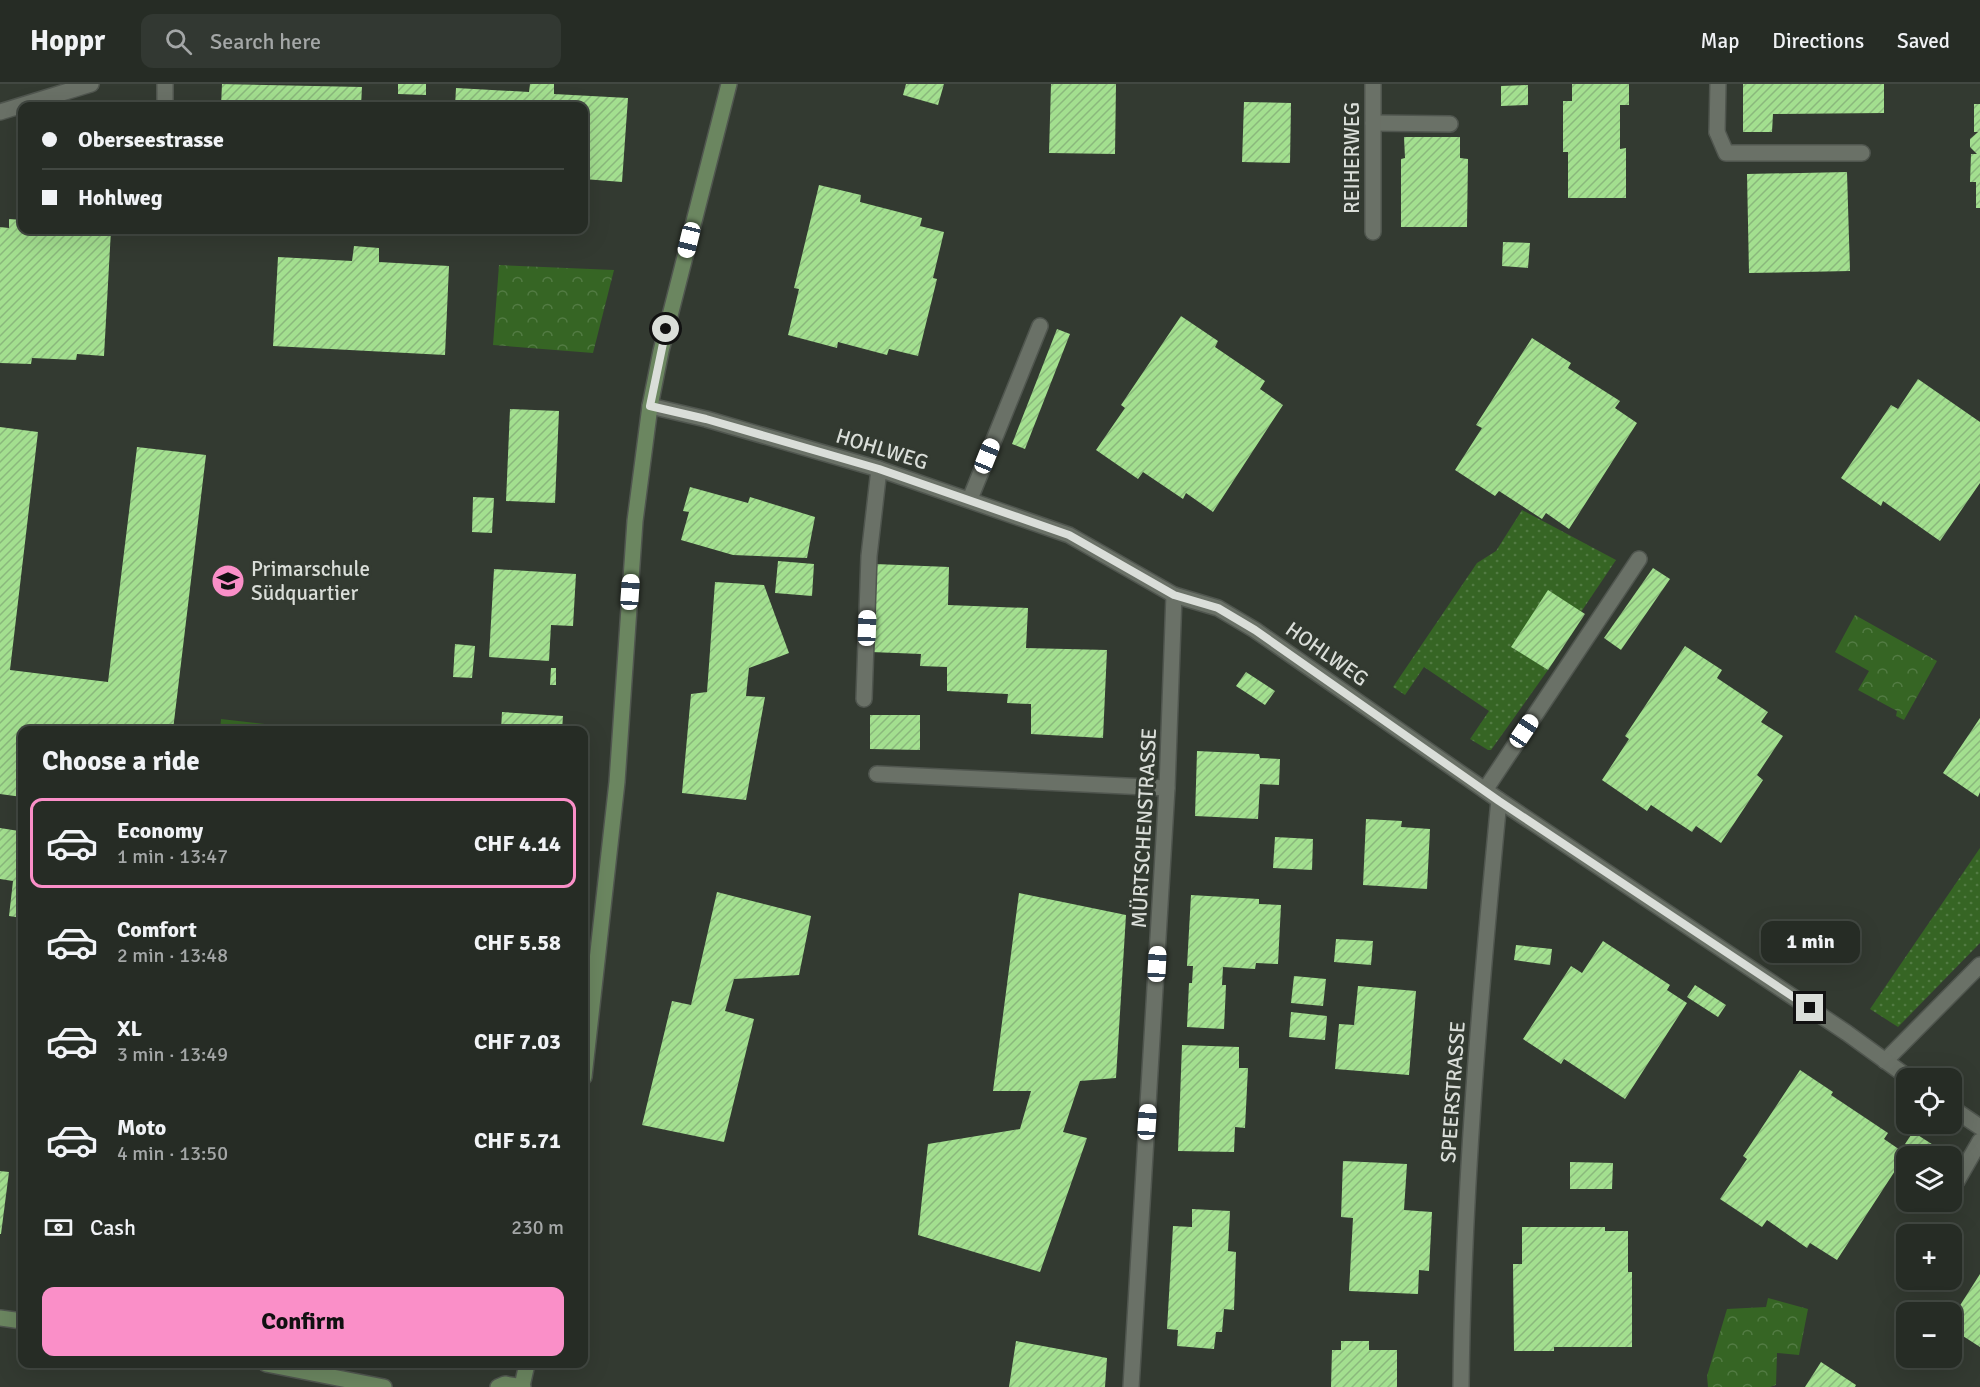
<!DOCTYPE html>
<meta charset="utf-8">
<style>
body{margin:0;font-family:Signika,sans-serif;background:#323832;color:#f1f3f6;height:100vh;display:flex;flex-direction:column;font-size:22px;white-space:nowrap}
*{box-sizing:border-box;margin:0}
p{font-size:20px;color:#a4a7a7}
.icon{flex:none;width:33px;height:33px;fill:none;stroke:currentColor;stroke-width:2;stroke-linecap:round;stroke-linejoin:round}
.map{position:relative;flex:1;overflow:hidden}
.drawer{position:absolute;left:18px;top:642px;width:570px;height:642px;display:flex;flex-direction:column;background:#262c25;border-radius:12px;box-shadow:0 6px 24px #0002,0 0 0 2px #424842}
.drawer>*{flex:none}
.hud{position:absolute;left:18px;top:18px;width:570px;height:132px;border-radius:12px;box-shadow:0 6px 24px #0002,0 0 0 2px #424842;display:grid;align-content:center;height:132px;padding:0 24px;background:#262c25}
.fabs{position:absolute;left:1896px;top:984px;display:grid;gap:12px}
.fabs a{display:grid;place-items:center;width:66px;height:66px;border-radius:12px;background:#262c25;box-shadow:0 6px 24px #0002,0 0 0 2px #424842;font-size:30px}
.end{position:absolute;width:27px;height:27px;margin:-14px;border:8px solid #daded9;background:#111;box-shadow:0 0 0 3px #111}
.from{border-radius:50%}
.bubble{position:absolute;height:42px;border-radius:12px;background:#262c25;box-shadow:0 6px 24px #0002,0 0 0 2px #424842;font-size:20px;font-weight:700;line-height:42px;text-align:center}
.car{position:absolute;width:18px;height:36px;margin:-18px -9px;border-radius:8px;box-shadow:0 0 4px 2px #0007;background:linear-gradient(#fff 24%,#345 0 40%,#fff 0 76%,#345 0 86%,#fff 0)}
.hud b{display:flex;align-items:center;gap:21px;height:57px;font-size:22px}
.hud b+b{border-top:2px solid #424842}
.hud i{width:15px;height:15px;background:#f1f3f6}
ul{padding:0;list-style:none}
li{display:flex;align-items:center;gap:18px;height:90px;margin:0 12px 9px;padding:0 12px;border:3px solid transparent;border-radius:12px}
li div{flex:1}
li b{display:block;font-size:22px}
li em{font-style:normal;font-weight:700}
li.current{border-color:#fa8fc8}
li>.icon{width:54px;height:54px;stroke-width:1.5}
h2{padding:0 24px;font-size:27px;line-height:72px}
.pay{display:flex;align-items:center;gap:15px;height:66px;padding:0 24px;font-size:22px}
.pay p{margin-inline-start:auto}
.cta{display:flex;gap:12px;margin-top:auto;padding:12px 24px}
.cta a{flex:1;height:69px;border-radius:12px;background:#fa8fc8;color:#111;font-size:24px;font-weight:700;line-height:69px;text-align:center}
header{display:flex;align-items:center;gap:36px;box-sizing:border-box;height:84px;padding:0 30px;background:#262c25;border-bottom:2px solid #424842}
header strong{font-size:28px}
nav{display:flex;gap:33px;margin-inline-start:auto;font-size:21px}
.search{width:420px;height:54px;background:#323832;display:flex;align-items:center;gap:15px;box-sizing:border-box;padding:0 21px;border-radius:12px;color:#a4a7a7;font-size:22px}
.map>svg:first-child{display:block}
.grass{fill:url(#grass-dots)}
.park{fill:url(#park-crowns)}
.garden{fill:#366524}
.building{fill:url(#building-hatch)}
.lines{fill:none;stroke-linecap:round;stroke-linejoin:round}
.lane-casing{stroke:#50564f;stroke-width:18}
.street-casing{stroke:#50564f;stroke-width:18}
.secondary-casing{stroke:#50564f;stroke-width:18}
.lane{stroke:#6a7167;stroke-width:15}
.street{stroke:#6a7167;stroke-width:15}
.secondary{stroke:#6b8660;stroke-width:15}
.route{stroke:#daded9;stroke-width:8}
.labels{text-anchor:middle;dominant-baseline:central;stroke-width:6;stroke-linejoin:round;paint-order:stroke}
.street-label{font-size:21px;fill:#daded9;stroke:#333a31}
.poi-label{font-size:21px;fill:#daded9;stroke:#333a31;text-anchor:start}
</style>
<header>
<strong>Hoppr</strong>
<div class="search"><svg class="icon" aria-label="search" viewBox="0 0 24 24"><circle cx="10" cy="10" r="6"/><path d="M15 15l6 6"/></svg>Search here</div>
<nav><a>Map</a><a>Directions</a><a>Saved</a></nav>
</header>
<div class="map">
<svg width="1980" height="1303" viewBox="0 0 1980 1303">
<defs>
<pattern id="grass-dots" width="8" height="8" patternUnits="userSpaceOnUse" patternTransform="scale(1.5)"><rect width="8" height="8" fill="#366524"/><path d="M2 2h.1M6 6h.1" fill="none" stroke="#527b43" stroke-width="1.8" stroke-linecap="round"/></pattern>
<pattern id="park-crowns" width="20" height="18" patternUnits="userSpaceOnUse" patternTransform="scale(1.5)"><rect width="20" height="18" fill="#366524"/><path d="M2 6a3 3 0 1 1 6 0M12 15a3 3 0 1 1 6 0" fill="none" stroke="#527b43"/></pattern>
<pattern id="building-hatch" width="6" height="6" patternUnits="userSpaceOnUse" patternTransform="scale(1.5)"><rect width="6" height="6" fill="#a3df8f"/><path d="M-1 1l2-2M0 6l6-6M5 7l2-2" fill="none" stroke="#8ab87c"/></pattern>
</defs>
<rect width="100%" height="100%" fill="#333a31"/>
<g class="grass">
<path d="M 1522,426 L 1616,476 L 1581,528 L 1512,563 L 1548,586 L 1491,666 L 1488,666 L 1470,655 L 1489,627 L 1424,583 L 1405,611 L 1393,603 L 1477,479 L 1496,467 Z"/>
<path d="M 1980,764 L 1980,859 L 1898,943 L 1870,925 Z"/>
</g>
<g class="park">
<path d="M 499,181 L 614,186 L 593,269 L 493,261 Z"/>
<path d="M 1855,531 L 1937,577 L 1904,636 L 1896,632 L 1897,627 L 1858,606 L 1869,587 L 1835,568 Z"/>
<path d="M 1768,1214 L 1808,1225 L 1799,1271 L 1777,1269 L 1776,1301 L 1770,1303 L 1708,1303 L 1707,1292 L 1727,1225 L 1766,1223 Z"/>
</g>
<path class="garden" d="M 221,635 L 316,646 L 220,646 Z"/>
<g class="building">
<path d="M 222,0 L 362,3 L 361,22 L 221,22 Z"/>
<path d="M 398,0 L 426,0 L 426,11 L 398,10 Z"/>
<path d="M 530,0 L 554,0 L 554,10 L 628,14 L 622,98 L 584,95 L 584,22 L 455,22 L 456,4 L 529,8 Z"/>
<path d="M 906,0 L 944,0 L 938,21 L 903,11 Z"/>
<path d="M 1051,0 L 1116,0 L 1115,70 L 1049,69 Z"/>
<path d="M 1572,0 L 1629,0 L 1629,21 L 1620,21 L 1620,65 L 1626,64 L 1626,114 L 1568,114 L 1568,68 L 1563,68 L 1563,17 L 1572,17 Z"/>
<path d="M 1743,0 L 1884,0 L 1884,29 L 1773,30 L 1772,48 L 1743,48 Z"/>
<path d="M 1528,1 L 1528,21 L 1501,22 L 1501,2 Z"/>
<path d="M 1244,18 L 1291,19 L 1290,79 L 1242,78 Z"/>
<path d="M 1974,20 L 1980,20 L 1980,124 L 1976,124 L 1976,98 L 1970,98 L 1971,70 L 1977,70 L 1970,63 L 1970,55 L 1978,48 L 1974,48 Z"/>
<path d="M 1404,53 L 1460,53 L 1460,74 L 1468,75 L 1467,143 L 1401,143 L 1401,75 L 1405,74 Z"/>
<path d="M 1847,88 L 1850,187 L 1749,189 L 1747,90 Z"/>
<path d="M 819,101 L 861,111 L 860,118 L 922,134 L 920,142 L 944,148 L 933,194 L 937,195 L 918,272 L 889,265 L 887,271 L 838,258 L 837,264 L 788,251 L 799,205 L 794,204 Z"/>
<path d="M 9,135 L 22,136 L 22,146 L 111,146 L 104,272 L 77,270 L 76,276 L 32,274 L 31,280 L 0,279 L 0,143 L 9,144 Z"/>
<path d="M 1503,158 L 1530,159 L 1528,184 L 1502,182 Z"/>
<path d="M 354,162 L 379,164 L 379,178 L 449,182 L 445,271 L 273,262 L 278,173 L 352,177 Z"/>
<path d="M 1181,232 L 1218,257 L 1215,263 L 1265,297 L 1260,305 L 1283,321 L 1213,428 L 1186,409 L 1183,415 L 1143,388 L 1138,395 L 1096,366 L 1125,324 L 1121,321 Z"/>
<path d="M 1057,245 L 1070,250 L 1025,365 L 1012,360 Z"/>
<path d="M 1532,254 L 1571,279 L 1568,284 L 1620,317 L 1615,324 L 1637,339 L 1569,445 L 1546,429 L 1542,435 L 1499,407 L 1495,412 L 1455,386 L 1482,344 L 1476,341 Z"/>
<path d="M 1918,295 L 1980,338 L 1980,399 L 1940,457 L 1883,417 L 1881,422 L 1841,394 L 1891,321 L 1898,325 Z"/>
<path d="M 510,325 L 559,327 L 555,419 L 506,417 Z"/>
<path d="M 0,343 L 38,348 L 10,586 L 108,598 L 137,363 L 206,371 L 173,646 L 22,646 L 22,713 L 0,710 Z"/>
<path d="M 690,403 L 748,419 L 750,413 L 815,433 L 807,474 L 733,471 L 681,456 L 689,428 L 683,427 Z"/>
<path d="M 473,413 L 494,414 L 492,449 L 472,448 Z"/>
<path d="M 778,477 L 814,480 L 812,512 L 775,509 Z"/>
<path d="M 875,480 L 949,483 L 948,521 L 1028,524 L 1026,564 L 1107,566 L 1103,654 L 1031,650 L 1031,620 L 1007,619 L 1008,610 L 947,607 L 947,583 L 920,582 L 921,570 L 871,568 Z"/>
<path d="M 1653,484 L 1670,495 L 1621,566 L 1604,554 Z"/>
<path d="M 494,485 L 576,490 L 573,542 L 551,541 L 549,577 L 489,573 Z"/>
<path d="M 715,498 L 764,501 L 789,569 L 749,584 L 746,612 L 765,613 L 746,716 L 682,709 L 691,610 L 707,608 Z"/>
<path d="M 1548,506 L 1585,530 L 1548,586 L 1511,563 Z"/>
<path d="M 455,560 L 475,562 L 472,594 L 453,593 Z"/>
<path d="M 1685,562 L 1722,586 L 1717,594 L 1768,628 L 1761,638 L 1783,652 L 1757,691 L 1763,696 L 1721,759 L 1696,742 L 1692,748 L 1651,721 L 1647,727 L 1602,696 L 1629,655 L 1625,652 Z"/>
<path d="M 551,584 L 556,584 L 556,601 L 550,601 Z"/>
<path d="M 1246,588 L 1275,607 L 1265,621 L 1236,602 Z"/>
<path d="M 502,628 L 563,632 L 562,646 L 501,646 Z"/>
<path d="M 870,631 L 920,631 L 920,666 L 870,665 Z"/>
<path d="M 1980,634 L 1980,708 L 1978,713 L 1943,689 Z"/>
<path d="M 1197,667 L 1259,670 L 1260,674 L 1280,675 L 1279,701 L 1260,700 L 1258,735 L 1195,732 Z"/>
<path d="M 21,733 L 22,733 L 22,834 L 9,832 L 13,797 L 0,795 L 0,744 L 19,747 Z"/>
<path d="M 1366,735 L 1402,737 L 1401,743 L 1430,745 L 1427,805 L 1363,801 Z"/>
<path d="M 1275,753 L 1313,755 L 1312,786 L 1273,784 Z"/>
<path d="M 717,808 L 811,832 L 799,891 L 734,895 L 725,927 L 754,935 L 724,1058 L 642,1041 L 672,917 L 691,921 Z"/>
<path d="M 1019,809 L 1126,831 L 1116,994 L 1080,997 L 1063,1048 L 1087,1054 L 1040,1188 L 918,1151 L 928,1060 L 1020,1045 L 1031,1007 L 993,1007 Z"/>
<path d="M 1191,811 L 1259,815 L 1259,820 L 1281,821 L 1278,880 L 1256,879 L 1255,885 L 1223,883 L 1222,901 L 1226,901 L 1224,945 L 1187,943 L 1189,899 L 1192,899 L 1193,882 L 1187,882 Z"/>
<path d="M 1336,855 L 1373,857 L 1371,881 L 1334,878 Z"/>
<path d="M 1603,857 L 1670,901 L 1667,906 L 1687,919 L 1625,1015 L 1564,975 L 1561,980 L 1523,955 L 1571,882 L 1582,889 Z"/>
<path d="M 1516,861 L 1552,865 L 1550,881 L 1514,876 Z"/>
<path d="M 1294,892 L 1326,895 L 1323,922 L 1291,919 Z"/>
<path d="M 1695,901 L 1726,921 L 1718,933 L 1687,913 Z"/>
<path d="M 1358,902 L 1416,907 L 1409,991 L 1335,985 L 1339,940 L 1354,941 Z"/>
<path d="M 1291,928 L 1327,932 L 1325,956 L 1289,953 Z"/>
<path d="M 1182,961 L 1239,963 L 1239,984 L 1248,984 L 1245,1044 L 1235,1043 L 1234,1068 L 1178,1067 Z"/>
<path d="M 1800,986 L 1833,1008 L 1831,1011 L 1888,1049 L 1884,1055 L 1906,1070 L 1837,1176 L 1810,1159 L 1807,1164 L 1767,1136 L 1762,1143 L 1720,1115 L 1747,1075 L 1743,1072 Z"/>
<path d="M 1913,1048 L 1938,1064 L 1933,1072 L 1925,1072 L 1905,1060 Z"/>
<path d="M 1343,1077 L 1407,1080 L 1404,1126 L 1432,1128 L 1429,1187 L 1419,1186 L 1418,1210 L 1349,1207 L 1353,1134 L 1341,1133 Z"/>
<path d="M 1570,1078 L 1613,1079 L 1612,1105 L 1570,1105 Z"/>
<path d="M 0,1087 L 9,1088 L 1,1150 L 0,1150 Z"/>
<path d="M 1192,1125 L 1230,1127 L 1228,1167 L 1236,1168 L 1234,1226 L 1224,1225 L 1222,1248 L 1216,1248 L 1214,1265 L 1177,1262 L 1178,1246 L 1167,1245 L 1173,1142 L 1192,1143 Z"/>
<path d="M 1522,1143 L 1605,1143 L 1605,1147 L 1628,1147 L 1628,1188 L 1632,1188 L 1632,1263 L 1554,1263 L 1554,1267 L 1514,1267 L 1513,1180 L 1522,1180 Z"/>
<path d="M 1980,1190 L 1980,1263 L 1952,1245 L 1952,1234 Z"/>
<path d="M 1016,1257 L 1107,1274 L 1105,1303 L 1009,1303 Z"/>
<path d="M 1341,1257 L 1369,1257 L 1369,1266 L 1397,1266 L 1397,1303 L 1331,1303 L 1332,1266 L 1341,1266 Z"/>
<path d="M 1821,1278 L 1856,1301 L 1855,1303 L 1805,1303 Z"/>
</g>
<g class="lines">
<defs>
<g id="lane">
<path d="M 165,22 L 165,0"/>
<path d="M 1373,39 L 1450,40"/>
<path d="M 1717,48 L 1726,69 L 1862,69"/>
<path d="M 970,415 L 1040,242"/>
<path d="M 864,615 L 869,472 L 879,385"/>
<path d="M 877,690 L 1167,704"/>
<path d="M 1485,706 L 1639,475"/>
<path d="M 1885,977 L 1980,881"/>
<path d="M 1957,1097 L 1980,1057"/>
</g>
<g id="street">
<path d="M 1373,0 L 1373,148"/>
<path d="M 0,28 L 91,0"/>
<path d="M 1717,48 L 1718,0"/>
<path d="M 650,322 L 706,335 L 879,385 L 1069,451 L 1174,511 L 1218,524 L 1255,546 L 1499,716 L 1847,949 L 1909,994"/>
<path d="M 1952,1024 L 1980,1043"/>
<path d="M 1131,1303 L 1167,704 L 1174,511"/>
<path d="M 1461,1303 C 1463,1107 1480,912 1499,716"/>
</g>
<g id="secondary">
<path d="M 584,993 L 617,698 L 635,437 L 650,322 L 661,267 L 729,0"/>
<path d="M 0,1234 L 22,1237"/>
<path d="M 266,1280 L 384,1303"/>
<path d="M 522,1302 L 527,1280"/>
<path d="M 498,1303 L 505,1300 L 523,1303"/>
</g>
</defs>
<use href="#lane" class="lane-casing"/>
<use href="#street" class="street-casing"/>
<use href="#secondary" class="secondary-casing"/>
<use href="#lane" class="lane"/>
<use href="#street" class="street"/>
<use href="#secondary" class="secondary"/>
</g>
<g class="lines">
<path class="route" d="M 666,245 L 650,322 L 706,335 L 879,385 L 1069,451 L 1174,511 L 1218,524 L 1255,546 L 1499,717 L 1810,924"/>
</g>
<defs>
<symbol id="school-disc" viewBox="-11 -11 22 22"><circle r="9.5" fill="#fa8fc8" stroke="#333a31"/><path d="M0-5L7-2L0 1L-7-2ZM-4 1L0 2.5L4 1V4Q0 6-4 4Z" fill="#111"/></symbol>
</defs>
<g fill-rule="evenodd">
<use href="#school-disc" x="209" y="478" width="38" height="38"/>
</g>
<g class="labels">
<g class="street-label">
<text transform="translate(1352 74) rotate(-90)">REIHERWEG</text>
<text transform="translate(882 365) rotate(17)">HOHLWEG</text>
<text transform="translate(1327 570) rotate(35)">HOHLWEG</text>
<text transform="translate(1144 744) rotate(-87)">MÜRTSCHENSTRASSE</text>
<text transform="translate(1453 1008) rotate(-86)">SPEERSTRASSE</text>
</g>
<g class="poi-label">
<text x="251" y="485">Primarschule<tspan x="251" dy="24">Südquartier</tspan></text>
</g>
</g>
</svg>
<div class="fabs">
<a><svg class="icon" aria-label="locate" viewBox="0 0 24 24"><circle cx="12" cy="12" r="6"/><path d="M12 2v4M12 18v4M2 12h4M18 12h4"/></svg></a>
<a><svg class="icon" aria-label="layers" viewBox="0 0 24 24"><path d="M12 4l9 5-9 5-9-5zM3 14l9 5 9-5"/></svg></a>
<a>+</a>
<a>−</a>
</div>
<i class="end from" style="left:666px;top:245px"></i>
<i class="end" style="left:1810px;top:924px"></i>
<div class="bubble" style="left:1761px;top:837px;width:99px">1 min</div>
<i class="car" style="left:689px;top:156px;rotate:194deg"></i>
<i class="car" style="left:987px;top:372px;rotate:22deg"></i>
<i class="car" style="left:630px;top:508px;rotate:4deg"></i>
<i class="car" style="left:867px;top:544px;rotate:2deg"></i>
<i class="car" style="left:1524px;top:647px;rotate:34deg"></i>
<i class="car" style="left:1157px;top:880px;rotate:3deg"></i>
<i class="car" style="left:1147px;top:1038px;rotate:4deg"></i>
<div class="hud">
<b><i class="from"></i>Oberseestrasse</b>
<b><i></i>Hohlweg</b>
</div>
<section class="drawer">
<h2>Choose a ride</h2>
<ul>
<li class="current"><svg class="icon" aria-label="car" viewBox="0 0 24 24"><path d="M5 17H2v-5l4-1 3-4h7l3 4 3 1v5h-3M9 17h6M6 11h13"/><circle cx="7" cy="17" r="2"/><circle cx="17" cy="17" r="2"/></svg><div><b>Economy</b><p>1 min · 13:47</p></div><em>CHF 4.14</em></li>
<li><svg class="icon" aria-label="car" viewBox="0 0 24 24"><path d="M5 17H2v-5l4-1 3-4h7l3 4 3 1v5h-3M9 17h6M6 11h13"/><circle cx="7" cy="17" r="2"/><circle cx="17" cy="17" r="2"/></svg><div><b>Comfort</b><p>2 min · 13:48</p></div><em>CHF 5.58</em></li>
<li><svg class="icon" aria-label="car" viewBox="0 0 24 24"><path d="M5 17H2v-5l4-1 3-4h7l3 4 3 1v5h-3M9 17h6M6 11h13"/><circle cx="7" cy="17" r="2"/><circle cx="17" cy="17" r="2"/></svg><div><b>XL</b><p>3 min · 13:49</p></div><em>CHF 7.03</em></li>
<li><svg class="icon" aria-label="car" viewBox="0 0 24 24"><path d="M5 17H2v-5l4-1 3-4h7l3 4 3 1v5h-3M9 17h6M6 11h13"/><circle cx="7" cy="17" r="2"/><circle cx="17" cy="17" r="2"/></svg><div><b>Moto</b><p>4 min · 13:50</p></div><em>CHF 5.71</em></li>
</ul>
<div class="pay"><svg class="icon" aria-label="cash" viewBox="0 0 24 24"><path d="M3 7h18v10H3z"/><circle cx="12" cy="12" r="2"/></svg>Cash<p>230 m</p></div>
<div class="cta"><a>Confirm</a></div>
</section>
</div>
